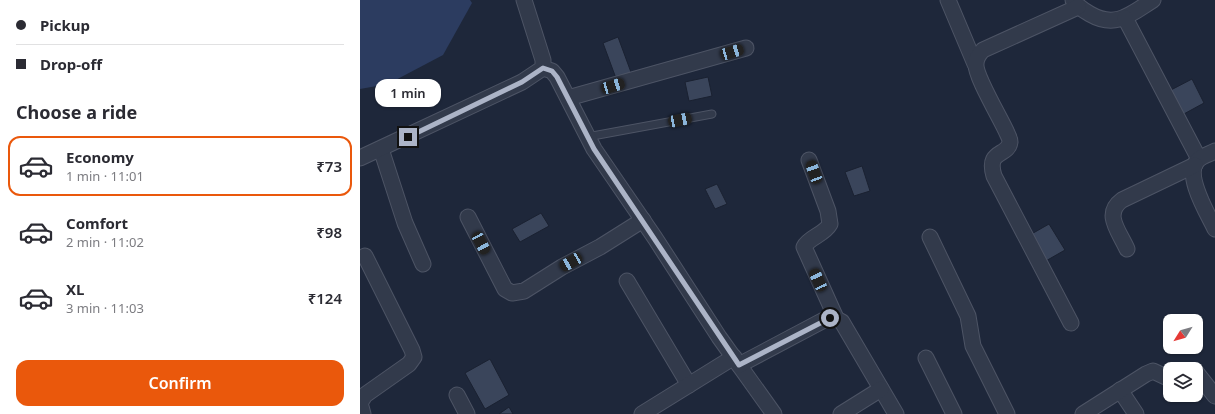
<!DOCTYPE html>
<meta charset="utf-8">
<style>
body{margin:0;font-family:"Noto Sans",sans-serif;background:#f2f2f3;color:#2b2b33;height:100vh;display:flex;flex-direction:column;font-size:15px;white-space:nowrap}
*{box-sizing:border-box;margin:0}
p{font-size:13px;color:#7c7c81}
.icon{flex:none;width:22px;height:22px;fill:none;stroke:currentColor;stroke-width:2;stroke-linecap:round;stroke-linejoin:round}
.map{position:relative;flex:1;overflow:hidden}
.drawer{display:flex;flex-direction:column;background:#fff;width:360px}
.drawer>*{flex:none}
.guide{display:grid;align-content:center;height:88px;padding:0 16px;background:#fff}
.needle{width:26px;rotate:233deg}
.fabs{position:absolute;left:803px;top:314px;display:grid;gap:8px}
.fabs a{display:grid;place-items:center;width:40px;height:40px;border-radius:8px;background:#fff;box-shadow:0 1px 3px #0004;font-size:20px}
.end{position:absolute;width:18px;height:18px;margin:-9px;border:5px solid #acb4c7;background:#111;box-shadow:0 0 0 2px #111}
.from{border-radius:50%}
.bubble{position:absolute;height:28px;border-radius:12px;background:#fff;box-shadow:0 1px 3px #0004;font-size:13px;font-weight:600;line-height:28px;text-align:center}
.car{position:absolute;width:12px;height:24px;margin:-12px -6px;border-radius:5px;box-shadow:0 0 3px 1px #0007;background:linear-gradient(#222 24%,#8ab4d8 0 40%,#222 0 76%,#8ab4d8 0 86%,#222 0)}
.guide b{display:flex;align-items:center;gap:14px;height:38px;font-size:15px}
.guide b+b{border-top:1px solid #e1e1e2}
.guide i{width:10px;height:10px;background:#2b2b33}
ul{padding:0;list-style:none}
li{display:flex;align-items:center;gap:12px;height:60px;margin:0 8px 6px;padding:0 8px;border:2px solid transparent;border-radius:12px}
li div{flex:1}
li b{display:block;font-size:15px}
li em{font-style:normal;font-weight:600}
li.active{border-color:#ea580c}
li>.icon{width:36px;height:36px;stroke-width:1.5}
h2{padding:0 16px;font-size:18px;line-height:48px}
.button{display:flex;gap:8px;margin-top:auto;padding:8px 16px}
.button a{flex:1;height:46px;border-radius:12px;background:#ea580c;color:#fff;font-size:16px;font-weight:600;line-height:46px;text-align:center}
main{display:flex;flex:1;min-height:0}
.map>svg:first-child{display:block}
.water{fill:#2c3c60}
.building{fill:#3a455b;stroke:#1a2131}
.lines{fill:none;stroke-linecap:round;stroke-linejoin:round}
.lane-casing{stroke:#4d5465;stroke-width:9}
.street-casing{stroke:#4d5465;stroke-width:17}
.lane{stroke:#323a4b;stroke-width:7}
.street{stroke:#323a4b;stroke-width:15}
.route{stroke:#acb4c7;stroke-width:5}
</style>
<main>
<section class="drawer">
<div class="guide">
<b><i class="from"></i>Pickup</b>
<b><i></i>Drop-off</b>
</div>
<h2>Choose a ride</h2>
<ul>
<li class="active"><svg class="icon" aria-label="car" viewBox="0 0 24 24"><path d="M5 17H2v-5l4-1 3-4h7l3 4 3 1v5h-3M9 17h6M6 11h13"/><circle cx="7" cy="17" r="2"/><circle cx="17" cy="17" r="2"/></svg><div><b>Economy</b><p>1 min · 11:01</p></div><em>₹73</em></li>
<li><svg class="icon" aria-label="car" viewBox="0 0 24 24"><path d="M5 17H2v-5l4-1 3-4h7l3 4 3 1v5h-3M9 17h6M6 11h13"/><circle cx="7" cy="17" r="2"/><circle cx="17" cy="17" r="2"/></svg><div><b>Comfort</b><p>2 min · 11:02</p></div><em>₹98</em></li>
<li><svg class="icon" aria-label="car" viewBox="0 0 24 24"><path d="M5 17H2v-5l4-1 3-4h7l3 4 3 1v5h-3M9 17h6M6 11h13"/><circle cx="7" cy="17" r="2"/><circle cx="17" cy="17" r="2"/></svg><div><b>XL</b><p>3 min · 11:03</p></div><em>₹124</em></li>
</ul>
<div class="button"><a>Confirm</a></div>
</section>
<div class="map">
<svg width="855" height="414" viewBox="0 0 855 414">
<rect width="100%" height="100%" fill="#1e273a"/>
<path class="water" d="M 0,0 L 110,0 L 112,3 L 83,55 L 28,84 L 0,89 Z"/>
<g class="building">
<path d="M 258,37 L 272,75 L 257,81 L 243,43 Z"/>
<path d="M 348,77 L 352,96 L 329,101 L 325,82 Z"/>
<path d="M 832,79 L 844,103 L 822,115 L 809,91 Z"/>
<path d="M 502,166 L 510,191 L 494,196 L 485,172 Z"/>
<path d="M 357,184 L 367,204 L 355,209 L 345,189 Z"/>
<path d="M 181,213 L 189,226 L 160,242 L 152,229 Z"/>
<path d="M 689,224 L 705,250 L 684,262 L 668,236 Z"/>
<path d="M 130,359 L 149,395 L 125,409 L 105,373 Z"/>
<path d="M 149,407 L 153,414 L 139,414 Z"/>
</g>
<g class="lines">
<defs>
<path id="lane" d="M 227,137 L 352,114"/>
<g id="street">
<path d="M 588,0 L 615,64"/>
<path d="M 713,0 C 718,7 723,10 730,14 C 756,29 771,14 793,0"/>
<path d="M 765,18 L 839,159"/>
<path d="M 183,68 L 192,71 L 197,77 L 234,149 L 295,238 L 359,337 L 414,414"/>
<path d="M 208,98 L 386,48"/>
<path d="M 21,149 L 45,223 L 63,264"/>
<path d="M 855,151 C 850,154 842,156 838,160 C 823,174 848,214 855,229"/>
<path d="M 0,158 L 162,82 L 183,68 L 183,60 L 164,0"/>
<path d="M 449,160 L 468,211 L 470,224 C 464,235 449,237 444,247 L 476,318"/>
<path d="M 108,217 L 145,289 L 152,293 L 164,291 L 202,267 L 240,247 L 283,220"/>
<path d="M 570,237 L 608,316 L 613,346 L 647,414"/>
<path d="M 767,249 C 759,231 743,214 762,200 L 835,165"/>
<path d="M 267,281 L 329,385"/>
<path d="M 711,323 L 634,176 C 626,149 648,157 650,142 C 650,140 648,135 647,133 C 641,119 615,76 616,64 C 616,58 619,54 623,50 L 718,7"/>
<path d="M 566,358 L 594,414"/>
<path d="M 379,365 L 464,320 C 472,317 475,318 482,322 L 536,414"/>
<path d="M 836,372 L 855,396"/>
<path d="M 760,390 L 776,414"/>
<path d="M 97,395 L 107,414"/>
<path d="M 3,414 L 0,403 L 5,395 L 49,364 L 54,357 L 52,350 L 5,256"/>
<path d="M 282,414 L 374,357"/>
<path d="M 481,414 L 521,389"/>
<path d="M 723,414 L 786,374 L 793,371 L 810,379"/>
</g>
</defs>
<use href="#lane" class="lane-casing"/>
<use href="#street" class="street-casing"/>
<use href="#lane" class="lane"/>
<use href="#street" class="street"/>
</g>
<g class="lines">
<path class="route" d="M 48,137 L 162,82 L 183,68 L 192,71 L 197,77 L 234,149 L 379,365 L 470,318"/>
</g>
</svg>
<div class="fabs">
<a><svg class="needle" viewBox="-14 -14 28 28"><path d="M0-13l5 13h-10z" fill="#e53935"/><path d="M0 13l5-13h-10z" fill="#7c7c81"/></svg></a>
<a><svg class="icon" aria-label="layers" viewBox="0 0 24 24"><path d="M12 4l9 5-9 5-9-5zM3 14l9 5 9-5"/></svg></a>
</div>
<i class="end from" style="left:470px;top:318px"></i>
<i class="end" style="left:48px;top:137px"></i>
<div class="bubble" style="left:15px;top:79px;width:66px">1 min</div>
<i class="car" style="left:372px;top:52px;rotate:74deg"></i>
<i class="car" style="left:253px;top:86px;rotate:74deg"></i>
<i class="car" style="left:320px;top:120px;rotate:79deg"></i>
<i class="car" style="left:454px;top:172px;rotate:340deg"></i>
<i class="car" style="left:121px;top:243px;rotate:152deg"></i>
<i class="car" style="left:211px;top:262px;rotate:240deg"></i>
<i class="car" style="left:458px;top:280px;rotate:335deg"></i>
</div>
</main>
